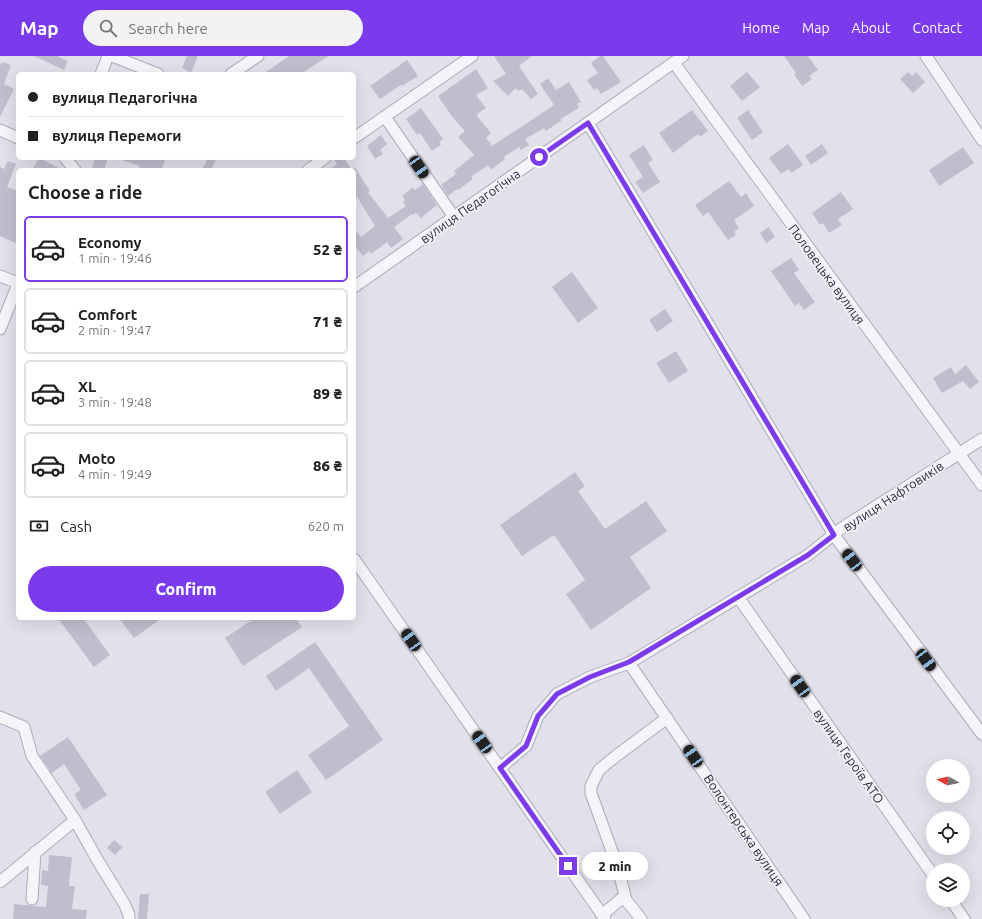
<!DOCTYPE html>
<meta charset="utf-8">
<style>
body{margin:0;font-family:Ubuntu,sans-serif;background:#f2f2f2;color:#202124;height:100vh;display:flex;flex-direction:column;font-size:15px;white-space:nowrap}
*{box-sizing:border-box;margin:0}
p{font-size:13px;color:#757577}
.icon{flex:none;width:22px;height:22px;fill:none;stroke:currentColor;stroke-width:2;stroke-linecap:round;stroke-linejoin:round}
.map{position:relative;flex:1;overflow:hidden}
.panel{position:absolute;left:16px;top:112px;width:340px;height:452px;display:flex;flex-direction:column;background:#fff;border-radius:6px;box-shadow:0 4px 16px #0002}
.panel>*{flex:none}
.top-card{position:absolute;left:16px;top:16px;width:340px;height:88px;border-radius:6px;box-shadow:0 4px 16px #0002;display:grid;align-content:center;height:88px;padding:0 12px;background:#fff}
.needle{width:26px;rotate:278deg}
.fabs{position:absolute;left:926px;top:703px;display:grid;gap:8px}
.fabs a{display:grid;place-items:center;width:44px;height:44px;border-radius:50%;background:#fff;box-shadow:0 4px 16px #0002;font-size:20px}
.end{position:absolute;width:18px;height:18px;margin:-9px;border:5px solid #7c3aed;background:#fff;box-shadow:0 0 0 2px #fff}
.from{border-radius:50%}
.bubble{position:absolute;height:28px;border-radius:14px;background:#fff;box-shadow:0 4px 16px #0002;font-size:13px;font-weight:800;line-height:28px;text-align:center}
.car{position:absolute;width:12px;height:24px;margin:-12px -6px;border-radius:5px;box-shadow:0 0 3px 1px #0007;background:linear-gradient(#222 24%,#8ab4d8 0 40%,#222 0 76%,#8ab4d8 0 86%,#222 0)}
.top-card b{display:flex;align-items:center;gap:14px;height:38px;font-size:15px}
.top-card b+b{border-top:1px solid #e0e0e0}
.top-card i{width:10px;height:10px;background:#202124}
ul{padding:0;list-style:none}
li{display:flex;align-items:center;gap:12px;height:66px;margin:0 8px 6px;padding:0 4px;border:2px solid #e0e0e0;border-radius:6px}
li div{flex:1}
li b{display:block;font-size:15px}
li em{font-style:normal;font-weight:800}
li.on{border-color:#7c3aed}
li>.icon{width:36px;height:36px;stroke-width:1.5}
h2{padding:0 12px;font-size:18px;line-height:48px}
.pay{display:flex;align-items:center;gap:10px;height:44px;padding:0 12px;font-size:15px}
.pay p{margin-inline-start:auto}
.action{display:flex;gap:8px;margin-top:auto;padding:8px 12px}
.action a{flex:1;height:46px;border-radius:24px;background:#7c3aed;color:#fff;font-size:16px;font-weight:800;line-height:46px;text-align:center}
header{display:flex;align-items:center;gap:24px;box-sizing:border-box;height:56px;padding:0 20px;background:#7c3aed;color:#fff}
header strong{font-size:19px}
nav{display:flex;gap:22px;margin-inline-start:auto;font-size:14px}
.search{width:280px;height:36px;background:#f2f2f2;display:flex;align-items:center;gap:10px;box-sizing:border-box;padding:0 14px;border-radius:22px;color:#757577;font-size:15px}
.map>svg:first-child{display:block}
.building{fill:#c0bece}
.lines{fill:none;stroke-linecap:round;stroke-linejoin:round}
.minor-casing{stroke:#acaab9;stroke-width:13}
.minor{stroke:#f5f4f9;stroke-width:11}
.route{stroke:#7c3aed;stroke-width:5}
.labels{text-anchor:middle;dominant-baseline:central;stroke-width:3.5;stroke-linejoin:round;paint-order:stroke}
.street-label{font-size:13px;fill:#2d2843;stroke:#f2f1f8}
</style>
<header>
<strong>Map</strong>
<div class="search"><svg class="icon" aria-label="search" viewBox="0 0 24 24"><circle cx="10" cy="10" r="6"/><path d="M15 15l6 6"/></svg>Search here</div>
<nav><a>Home</a><a>Map</a><a>About</a><a>Contact</a></nav>
</header>
<div class="map">
<svg width="982" height="863" viewBox="0 0 982 863">
<rect width="100%" height="100%" fill="#e2e1eb"/>
<g class="building">
<path d="M 34,0 L 57,0 L 68,5 L 64,14 Z"/>
<path d="M 187,0 L 198,0 L 191,17 L 182,12 Z"/>
<path d="M 289,0 L 329,0 L 300,18 L 263,18 Z"/>
<path d="M 494,0 L 532,0 L 519,10 L 538,38 L 531,43 L 522,33 L 518,35 L 516,32 L 508,40 L 493,25 L 506,18 Z"/>
<path d="M 600,0 L 603,0 L 621,26 L 601,38 L 597,32 L 594,34 L 587,24 L 598,17 L 591,7 Z"/>
<path d="M 784,0 L 808,0 L 818,14 L 809,20 L 812,23 L 802,30 L 794,18 L 796,17 Z"/>
<path d="M 407,4 L 418,20 L 402,30 L 401,29 L 380,43 L 370,30 Z"/>
<path d="M 2,6 L 11,9 L 4,28 L 14,33 L 0,61 L 0,10 Z"/>
<path d="M 476,13 L 488,32 L 476,39 L 486,52 L 477,58 L 477,60 L 491,77 L 486,82 L 492,90 L 554,49 L 540,28 L 548,22 L 556,34 L 569,26 L 581,46 L 577,48 L 579,52 L 560,63 L 562,64 L 546,75 L 544,72 L 525,83 L 529,89 L 521,94 L 519,91 L 504,101 L 505,103 L 491,114 L 488,109 L 471,121 L 473,123 L 458,134 L 457,133 L 448,140 L 441,129 L 456,118 L 454,115 L 474,99 L 458,81 L 465,75 L 453,62 L 438,40 Z"/>
<path d="M 747,16 L 760,31 L 742,45 L 730,30 Z"/>
<path d="M 908,16 L 912,20 L 916,16 L 925,26 L 913,37 L 900,23 Z"/>
<path d="M 421,52 L 443,83 L 439,86 L 441,89 L 432,95 L 420,77 L 417,79 L 406,63 Z"/>
<path d="M 692,54 L 708,75 L 700,81 L 698,78 L 673,97 L 659,77 Z"/>
<path d="M 748,54 L 763,76 L 752,84 L 737,62 Z"/>
<path d="M 381,79 L 387,88 L 380,94 L 383,98 L 375,103 L 367,90 Z"/>
<path d="M 788,88 L 803,109 L 791,117 L 789,113 L 781,118 L 769,102 Z"/>
<path d="M 822,88 L 828,97 L 811,109 L 805,100 Z"/>
<path d="M 644,89 L 653,104 L 648,107 L 660,126 L 643,137 L 635,126 L 643,121 L 629,99 Z"/>
<path d="M 963,91 L 974,107 L 939,130 L 929,114 Z"/>
<path d="M 39,102 L 63,114 L 32,114 Z"/>
<path d="M 95,102 L 108,102 L 104,114 L 98,114 L 92,111 Z"/>
<path d="M 122,102 L 166,102 L 161,114 L 138,114 L 140,110 L 122,104 Z"/>
<path d="M 208,102 L 217,102 L 211,114 L 202,114 Z"/>
<path d="M 333,102 L 344,102 L 352,114 L 329,114 L 337,108 Z"/>
<path d="M 8,105 L 16,108 L 7,131 L 18,135 L 18,188 L 0,180 L 0,111 L 4,113 Z"/>
<path d="M 354,110 L 370,135 L 368,136 L 388,162 L 406,150 L 403,146 L 405,144 L 402,140 L 413,131 L 415,134 L 423,128 L 437,149 L 421,162 L 416,157 L 413,159 L 412,158 L 394,171 L 403,183 L 391,192 L 387,186 L 371,198 L 369,195 L 363,200 L 354,189 L 354,172 L 361,181 L 375,170 L 354,136 Z"/>
<path d="M 729,125 L 741,141 L 746,137 L 754,150 L 734,164 L 739,172 L 734,176 L 736,179 L 728,184 L 708,156 L 703,160 L 695,149 Z"/>
<path d="M 841,136 L 853,153 L 838,163 L 842,169 L 829,177 L 823,167 L 820,169 L 812,157 Z"/>
<path d="M 769,171 L 775,181 L 766,187 L 760,177 Z"/>
<path d="M 791,202 L 799,214 L 794,217 L 815,246 L 804,254 L 799,247 L 795,250 L 771,215 Z"/>
<path d="M 572,216 L 598,252 L 578,267 L 552,231 Z"/>
<path d="M 665,253 L 673,265 L 657,276 L 649,264 Z"/>
<path d="M 676,295 L 688,315 L 669,327 L 656,307 Z"/>
<path d="M 966,309 L 979,326 L 970,333 L 963,325 L 942,337 L 933,322 L 951,311 L 955,318 Z"/>
<path d="M 575,416 L 585,430 L 578,435 L 605,473 L 646,445 L 667,475 L 630,501 L 651,532 L 591,574 L 566,538 L 585,524 L 554,479 L 522,500 L 500,469 Z"/>
<path d="M 58,562 L 83,562 L 110,599 L 94,611 Z"/>
<path d="M 119,562 L 162,562 L 134,582 Z"/>
<path d="M 255,562 L 296,562 L 302,571 L 243,610 L 225,582 Z"/>
<path d="M 315,586 L 383,684 L 326,724 L 308,699 L 349,670 L 309,612 L 276,635 L 266,620 Z"/>
<path d="M 68,681 L 107,739 L 84,754 L 74,738 L 81,734 L 64,708 L 52,717 L 40,700 Z"/>
<path d="M 297,714 L 312,736 L 280,758 L 265,736 Z"/>
<path d="M 114,784 L 123,791 L 115,799 L 107,792 Z"/>
<path d="M 49,799 L 72,801 L 69,830 L 75,830 L 72,853 L 87,854 L 86,863 L 13,863 L 14,848 L 46,851 L 48,830 L 41,829 L 42,814 L 48,815 Z"/>
<path d="M 140,838 L 149,838 L 147,863 L 138,863 Z"/>
</g>
<g class="lines">
<defs>
<g id="minor">
<path d="M 112,0 L 158,18"/>
<path d="M 926,0 L 982,84"/>
<path d="M 674,7 L 982,429"/>
<path d="M 101,18 L 108,0"/>
<path d="M 231,18 L 258,0"/>
<path d="M 385,61 L 454,161"/>
<path d="M 588,67 L 834,479 L 982,678"/>
<path d="M 0,74 L 18,82"/>
<path d="M 354,82 L 472,0"/>
<path d="M 65,102 L 75,114"/>
<path d="M 308,114 L 325,102"/>
<path d="M 0,220 L 18,227"/>
<path d="M 354,231 L 683,0"/>
<path d="M 0,273 L 18,228"/>
<path d="M 354,503 L 605,863"/>
<path d="M 738,541 L 933,819"/>
<path d="M 629,607 L 804,863"/>
<path d="M 0,661 L 24,671 L 32,700 L 75,764 L 98,805 L 125,849 L 129,859 L 129,863"/>
<path d="M 500,712 L 526,690 L 538,660 L 557,638 L 590,621 L 629,607 L 808,499 L 842,472 L 982,383"/>
<path d="M 0,826 L 75,764"/>
<path d="M 32,843 L 35,796"/>
<path d="M 626,844 L 618,812 L 591,737 L 591,730 L 599,714 L 616,700 L 667,662"/>
<path d="M 951,844 L 964,863"/>
<path d="M 602,859 L 621,843 L 626,844 L 641,863"/>
</g>
</defs>
<use href="#minor" class="minor-casing"/>
<use href="#minor" class="minor"/>
</g>
<g class="lines">
<path class="route" d="M 539,101 L 588,67 L 834,479 L 808,499 L 629,606 L 590,621 L 557,638 L 538,660 L 526,690 L 500,712 L 568,810"/>
</g>
<g class="labels">
<g class="street-label">
<text transform="translate(470 150) rotate(-35)">вулиця Педагогічна</text>
<text transform="translate(827 218) rotate(54)">Половецька вулиця</text>
<text transform="translate(893 440) rotate(-33)">вулиця Нафтовиків</text>
<text transform="translate(849 700) rotate(55)">вулиця Героїв АТО</text>
<text transform="translate(744 774) rotate(56)">Волонтерська вулиця</text>
</g>
</g>
</svg>
<div class="fabs">
<a><svg class="needle" viewBox="-14 -14 28 28"><path d="M0-13l5 13h-10z" fill="#e53935"/><path d="M0 13l5-13h-10z" fill="#757577"/></svg></a>
<a><svg class="icon" aria-label="locate" viewBox="0 0 24 24"><circle cx="12" cy="12" r="6"/><path d="M12 2v4M12 18v4M2 12h4M18 12h4"/></svg></a>
<a><svg class="icon" aria-label="layers" viewBox="0 0 24 24"><path d="M12 4l9 5-9 5-9-5zM3 14l9 5 9-5"/></svg></a>
</div>
<i class="end from" style="left:539px;top:101px"></i>
<i class="end" style="left:568px;top:810px"></i>
<div class="bubble" style="left:582px;top:796px;width:66px">2 min</div>
<i class="car" style="left:419px;top:111px;rotate:146deg"></i>
<i class="car" style="left:852px;top:504px;rotate:323deg"></i>
<i class="car" style="left:411px;top:584px;rotate:325deg"></i>
<i class="car" style="left:926px;top:604px;rotate:143deg"></i>
<i class="car" style="left:800px;top:630px;rotate:325deg"></i>
<i class="car" style="left:482px;top:686px;rotate:325deg"></i>
<i class="car" style="left:693px;top:700px;rotate:326deg"></i>
<div class="top-card">
<b><i class="from"></i>вулиця Педагогічна</b>
<b><i></i>вулиця Перемоги</b>
</div>
<section class="panel">
<h2>Choose a ride</h2>
<ul>
<li class="on"><svg class="icon" aria-label="car" viewBox="0 0 24 24"><path d="M5 17H2v-5l4-1 3-4h7l3 4 3 1v5h-3M9 17h6M6 11h13"/><circle cx="7" cy="17" r="2"/><circle cx="17" cy="17" r="2"/></svg><div><b>Economy</b><p>1 min · 19:46</p></div><em>52 ₴</em></li>
<li><svg class="icon" aria-label="car" viewBox="0 0 24 24"><path d="M5 17H2v-5l4-1 3-4h7l3 4 3 1v5h-3M9 17h6M6 11h13"/><circle cx="7" cy="17" r="2"/><circle cx="17" cy="17" r="2"/></svg><div><b>Comfort</b><p>2 min · 19:47</p></div><em>71 ₴</em></li>
<li><svg class="icon" aria-label="car" viewBox="0 0 24 24"><path d="M5 17H2v-5l4-1 3-4h7l3 4 3 1v5h-3M9 17h6M6 11h13"/><circle cx="7" cy="17" r="2"/><circle cx="17" cy="17" r="2"/></svg><div><b>XL</b><p>3 min · 19:48</p></div><em>89 ₴</em></li>
<li><svg class="icon" aria-label="car" viewBox="0 0 24 24"><path d="M5 17H2v-5l4-1 3-4h7l3 4 3 1v5h-3M9 17h6M6 11h13"/><circle cx="7" cy="17" r="2"/><circle cx="17" cy="17" r="2"/></svg><div><b>Moto</b><p>4 min · 19:49</p></div><em>86 ₴</em></li>
</ul>
<div class="pay"><svg class="icon" aria-label="cash" viewBox="0 0 24 24"><path d="M3 7h18v10H3z"/><circle cx="12" cy="12" r="2"/></svg>Cash<p>620 m</p></div>
<div class="action"><a>Confirm</a></div>
</section>
</div>
